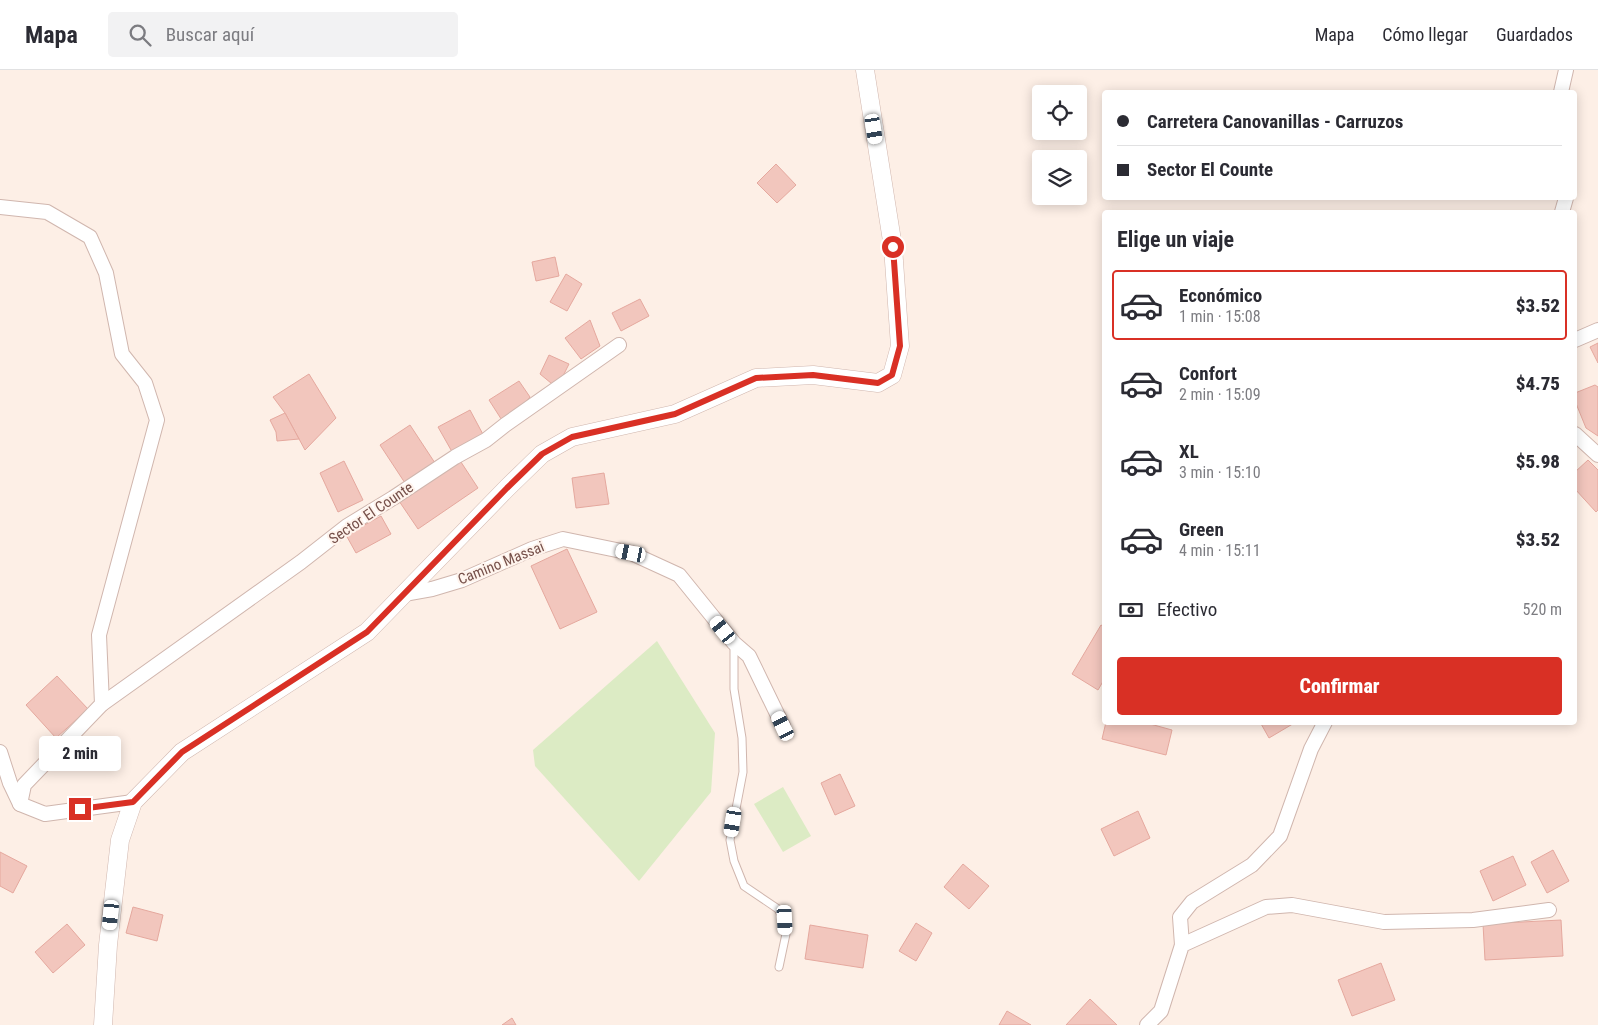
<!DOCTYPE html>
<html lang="es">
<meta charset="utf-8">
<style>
body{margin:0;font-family:"Roboto Condensed",sans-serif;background:#f2f2f3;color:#2b2b33;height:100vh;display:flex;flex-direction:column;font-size:19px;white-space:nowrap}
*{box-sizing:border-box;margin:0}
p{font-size:16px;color:#7c7c81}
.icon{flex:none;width:28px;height:28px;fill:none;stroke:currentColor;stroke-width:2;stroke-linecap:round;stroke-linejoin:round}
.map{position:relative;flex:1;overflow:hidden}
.panel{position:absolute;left:1102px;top:140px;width:475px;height:515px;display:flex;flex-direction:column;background:#fff;border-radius:5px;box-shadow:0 2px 12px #0003}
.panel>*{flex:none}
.top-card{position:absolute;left:1102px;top:20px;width:475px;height:110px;border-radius:5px;box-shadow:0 2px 12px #0003;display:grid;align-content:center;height:110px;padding:0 15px;background:#fff}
.buttons{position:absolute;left:1032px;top:15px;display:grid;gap:10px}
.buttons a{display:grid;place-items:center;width:55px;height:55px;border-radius:5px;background:#fff;box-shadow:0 2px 12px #0003;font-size:25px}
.end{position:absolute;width:22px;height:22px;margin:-11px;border:6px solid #d93025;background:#fff;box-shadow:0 0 0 2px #fff}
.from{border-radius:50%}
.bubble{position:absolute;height:35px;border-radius:5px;background:#fff;box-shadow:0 2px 12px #0003;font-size:16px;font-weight:800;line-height:35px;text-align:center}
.car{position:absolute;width:15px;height:30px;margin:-15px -8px;border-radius:6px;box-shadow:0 0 4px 1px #0007;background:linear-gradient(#fff 24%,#345 0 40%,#fff 0 76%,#345 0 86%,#fff 0)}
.top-card b{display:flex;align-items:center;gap:18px;height:48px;font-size:19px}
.top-card b+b{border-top:1px solid #e1e1e2}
.top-card i{width:12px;height:12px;background:#2b2b33}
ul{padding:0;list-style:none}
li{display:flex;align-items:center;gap:15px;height:70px;margin:0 10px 8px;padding:0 5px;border:2px solid transparent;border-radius:5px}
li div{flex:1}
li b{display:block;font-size:19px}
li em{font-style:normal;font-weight:800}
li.active{border-color:#d93025}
li>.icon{width:45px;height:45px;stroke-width:1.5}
h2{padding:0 15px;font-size:22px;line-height:60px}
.pay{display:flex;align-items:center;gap:12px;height:55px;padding:0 15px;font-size:19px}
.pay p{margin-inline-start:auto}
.button{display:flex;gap:10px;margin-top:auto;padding:10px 15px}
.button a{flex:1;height:58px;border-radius:5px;background:#d93025;color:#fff;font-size:20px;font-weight:800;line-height:58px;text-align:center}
header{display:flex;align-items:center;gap:30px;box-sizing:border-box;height:70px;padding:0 25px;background:#fff;border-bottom:1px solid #e1e1e2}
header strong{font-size:24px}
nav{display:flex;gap:28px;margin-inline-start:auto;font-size:18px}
.search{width:350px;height:45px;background:#f2f2f3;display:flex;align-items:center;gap:12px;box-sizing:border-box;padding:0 18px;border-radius:5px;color:#7c7c81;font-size:19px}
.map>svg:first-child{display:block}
.green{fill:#dcebc4}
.building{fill:#f2c6bd;stroke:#e5a89e}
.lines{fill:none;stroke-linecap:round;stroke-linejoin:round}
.service-casing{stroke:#d0b6ae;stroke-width:9}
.minor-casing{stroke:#d0b6ae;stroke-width:16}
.tertiary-casing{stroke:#d0b6ae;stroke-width:19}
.service{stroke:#fff;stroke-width:7}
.minor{stroke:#fff;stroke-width:14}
.tertiary{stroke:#fff;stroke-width:18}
.route{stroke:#d93025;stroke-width:6}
.labels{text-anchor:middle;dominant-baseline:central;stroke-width:4;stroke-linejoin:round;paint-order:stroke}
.street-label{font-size:15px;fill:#76504a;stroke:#fff4ed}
</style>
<header>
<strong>Mapa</strong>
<div class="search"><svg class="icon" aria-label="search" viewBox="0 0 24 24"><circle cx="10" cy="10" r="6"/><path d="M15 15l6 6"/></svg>Buscar aquí</div>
<nav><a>Mapa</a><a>Cómo llegar</a><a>Guardados</a></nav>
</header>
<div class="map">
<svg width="1598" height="955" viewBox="0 0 1598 955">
<rect width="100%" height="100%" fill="#fdefe6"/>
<g class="green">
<path d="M 657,571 L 715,663 L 711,722 L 639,811 L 535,696 L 533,680 Z"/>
<path d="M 783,717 L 811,766 L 783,782 L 754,734 Z"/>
</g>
<g class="building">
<path d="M 776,94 L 796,115 L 777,133 L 757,113 Z"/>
<path d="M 555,187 L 559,206 L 536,211 L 532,192 Z"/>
<path d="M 566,204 L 582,214 L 567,241 L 550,232 Z"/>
<path d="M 640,229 L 649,246 L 621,261 L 612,243 Z"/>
<path d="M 590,250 L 600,276 L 581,289 L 565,268 Z"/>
<path d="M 1598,273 L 1598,293 L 1590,277 Z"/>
<path d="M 549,285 L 569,294 L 557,318 L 540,304 Z"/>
<path d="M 309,304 L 336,348 L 305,380 L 285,343 L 273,327 Z"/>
<path d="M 519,311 L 530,327 L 505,355 L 489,330 Z"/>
<path d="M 1595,315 L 1598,317 L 1598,366 L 1586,358 L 1575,331 L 1575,323 Z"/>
<path d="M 470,340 L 486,370 L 455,387 L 438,357 Z"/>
<path d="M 285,343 L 299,369 L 277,371 L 276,362 L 270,350 Z"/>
<path d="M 410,355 L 435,393 L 405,413 L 380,375 Z"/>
<path d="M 459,389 L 478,418 L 418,459 L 399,431 Z"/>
<path d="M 1588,390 L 1598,400 L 1598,440 L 1596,442 L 1575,419 L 1575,402 Z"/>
<path d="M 344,391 L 363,430 L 338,442 L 320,403 Z"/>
<path d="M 604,403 L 609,434 L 576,438 L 572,408 Z"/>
<path d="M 381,446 L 391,464 L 356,483 L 346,465 Z"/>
<path d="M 567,479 L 597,542 L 560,559 L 531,496 Z"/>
<path d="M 1101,555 L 1105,557 L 1105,608 L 1098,620 L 1072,604 Z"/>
<path d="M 57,606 L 88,639 L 56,668 L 26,635 Z"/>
<path d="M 1106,652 L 1143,652 L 1172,660 L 1166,685 L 1102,669 Z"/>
<path d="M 1260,652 L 1296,652 L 1269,668 Z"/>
<path d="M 840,704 L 855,736 L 835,745 L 821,713 Z"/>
<path d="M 1138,741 L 1150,768 L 1114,786 L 1101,759 Z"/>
<path d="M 1553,780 L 1569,811 L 1547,823 L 1531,792 Z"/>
<path d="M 0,782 L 27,796 L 13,823 L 0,816 Z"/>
<path d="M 1513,786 L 1526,815 L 1493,831 L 1480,801 Z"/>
<path d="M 963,794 L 989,816 L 969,839 L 944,817 Z"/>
<path d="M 133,837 L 163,845 L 157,871 L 126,863 Z"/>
<path d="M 1561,850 L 1563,886 L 1485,890 L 1483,854 Z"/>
<path d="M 916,853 L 932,863 L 916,891 L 899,881 Z"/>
<path d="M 67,854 L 85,875 L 53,903 L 35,882 Z"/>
<path d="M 810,855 L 868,865 L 863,898 L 805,889 Z"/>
<path d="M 1381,893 L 1395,930 L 1352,946 L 1338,910 Z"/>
<path d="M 1090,929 L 1117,955 L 1066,955 Z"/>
<path d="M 1007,941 L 1031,955 L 999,955 Z"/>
<path d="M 512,948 L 516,955 L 502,955 Z"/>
</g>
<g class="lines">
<defs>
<path id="service" d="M 734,573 L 734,619 L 742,668 L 743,702 L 730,770 L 734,791 L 744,816 L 778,839 L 785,851 L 786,864 L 779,897"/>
<g id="minor">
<path d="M 1561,22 L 1566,0"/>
<path d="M 0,137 L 47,142 L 90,167 L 106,203 L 122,284 L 145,313 L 157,350 L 99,565 L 102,634 L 24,715 L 20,734 L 45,744 L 133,732"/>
<path d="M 1562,142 L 1566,128"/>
<path d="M 1575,270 L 1598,260"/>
<path d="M 1575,364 L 1598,385"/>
<path d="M 404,524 L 432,519 L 462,510 L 532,479 L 563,469 L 631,483 L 679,505 L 734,573 L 749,586 L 783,656"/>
<path d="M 102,634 L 301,492 L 347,456 L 393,428 L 455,387 L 486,370 L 505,355 L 619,275"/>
<path d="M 0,682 L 10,713 L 20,734"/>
<path d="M 1182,875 L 1180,847 L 1192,832 L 1252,795 L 1280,766 L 1311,679 L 1325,652"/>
<path d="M 1147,955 L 1161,941 L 1182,875 L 1266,837 L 1292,835 L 1384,852 L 1473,850 L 1549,840"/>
</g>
<path id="tertiary" d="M 103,955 L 108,875 L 120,770 L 133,732 L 182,682 L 367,562 L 507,418 L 542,384 L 572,367 L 675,344 L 756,308 L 813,305 L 878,313 L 892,305 L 900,276 L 893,177 L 865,0"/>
</defs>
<use href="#service" class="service-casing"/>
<use href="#minor" class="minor-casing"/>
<use href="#tertiary" class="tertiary-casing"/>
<use href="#service" class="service"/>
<use href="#minor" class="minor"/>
<use href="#tertiary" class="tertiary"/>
</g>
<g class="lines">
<path class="route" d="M 80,739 L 133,732 L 182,682 L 367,562 L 507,418 L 542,384 L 572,367 L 675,344 L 756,308 L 813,305 L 878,313 L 892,305 L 900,276 L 893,177"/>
</g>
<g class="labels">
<g class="street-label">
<text transform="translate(371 443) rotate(-34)">Sector El Counte</text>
<text transform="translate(501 493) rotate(-22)">Camino Massai</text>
</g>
</g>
</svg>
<div class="buttons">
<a><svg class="icon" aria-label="locate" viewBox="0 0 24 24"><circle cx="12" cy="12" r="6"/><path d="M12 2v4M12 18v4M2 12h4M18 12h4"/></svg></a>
<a><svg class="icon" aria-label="layers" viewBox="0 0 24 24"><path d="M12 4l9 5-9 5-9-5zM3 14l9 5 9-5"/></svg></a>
</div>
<i class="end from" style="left:893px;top:177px"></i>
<i class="end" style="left:80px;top:739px"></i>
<div class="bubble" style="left:39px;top:666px;width:82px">2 min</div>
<i class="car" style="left:874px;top:59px;rotate:171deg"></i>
<i class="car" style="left:631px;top:483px;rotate:281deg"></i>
<i class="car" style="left:723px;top:560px;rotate:321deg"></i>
<i class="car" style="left:783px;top:656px;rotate:334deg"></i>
<i class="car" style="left:733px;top:752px;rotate:189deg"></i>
<i class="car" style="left:111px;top:845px;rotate:186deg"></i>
<i class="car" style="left:785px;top:850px;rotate:177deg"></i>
<div class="top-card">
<b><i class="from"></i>Carretera Canovanillas - Carruzos</b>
<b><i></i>Sector El Counte</b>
</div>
<section class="panel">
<h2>Elige un viaje</h2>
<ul>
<li class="active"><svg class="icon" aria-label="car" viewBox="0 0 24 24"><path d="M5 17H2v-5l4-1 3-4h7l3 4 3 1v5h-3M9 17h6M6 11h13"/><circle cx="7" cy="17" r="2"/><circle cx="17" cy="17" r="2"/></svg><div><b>Económico</b><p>1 min · 15:08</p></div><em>$3.52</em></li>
<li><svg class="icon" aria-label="car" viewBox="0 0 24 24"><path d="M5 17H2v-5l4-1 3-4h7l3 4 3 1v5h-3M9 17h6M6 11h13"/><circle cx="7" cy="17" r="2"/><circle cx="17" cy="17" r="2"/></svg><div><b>Confort</b><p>2 min · 15:09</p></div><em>$4.75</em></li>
<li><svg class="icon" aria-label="car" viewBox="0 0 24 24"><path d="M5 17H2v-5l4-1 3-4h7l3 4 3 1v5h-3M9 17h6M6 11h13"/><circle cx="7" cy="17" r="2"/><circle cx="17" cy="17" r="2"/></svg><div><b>XL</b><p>3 min · 15:10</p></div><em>$5.98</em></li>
<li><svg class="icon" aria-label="car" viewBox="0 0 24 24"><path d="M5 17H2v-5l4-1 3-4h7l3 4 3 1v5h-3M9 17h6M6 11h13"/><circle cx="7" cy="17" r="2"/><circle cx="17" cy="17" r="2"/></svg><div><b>Green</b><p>4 min · 15:11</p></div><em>$3.52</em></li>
</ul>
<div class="pay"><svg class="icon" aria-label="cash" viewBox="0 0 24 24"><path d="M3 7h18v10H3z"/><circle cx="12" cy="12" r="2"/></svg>Efectivo<p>520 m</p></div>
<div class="button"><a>Confirmar</a></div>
</section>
</div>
